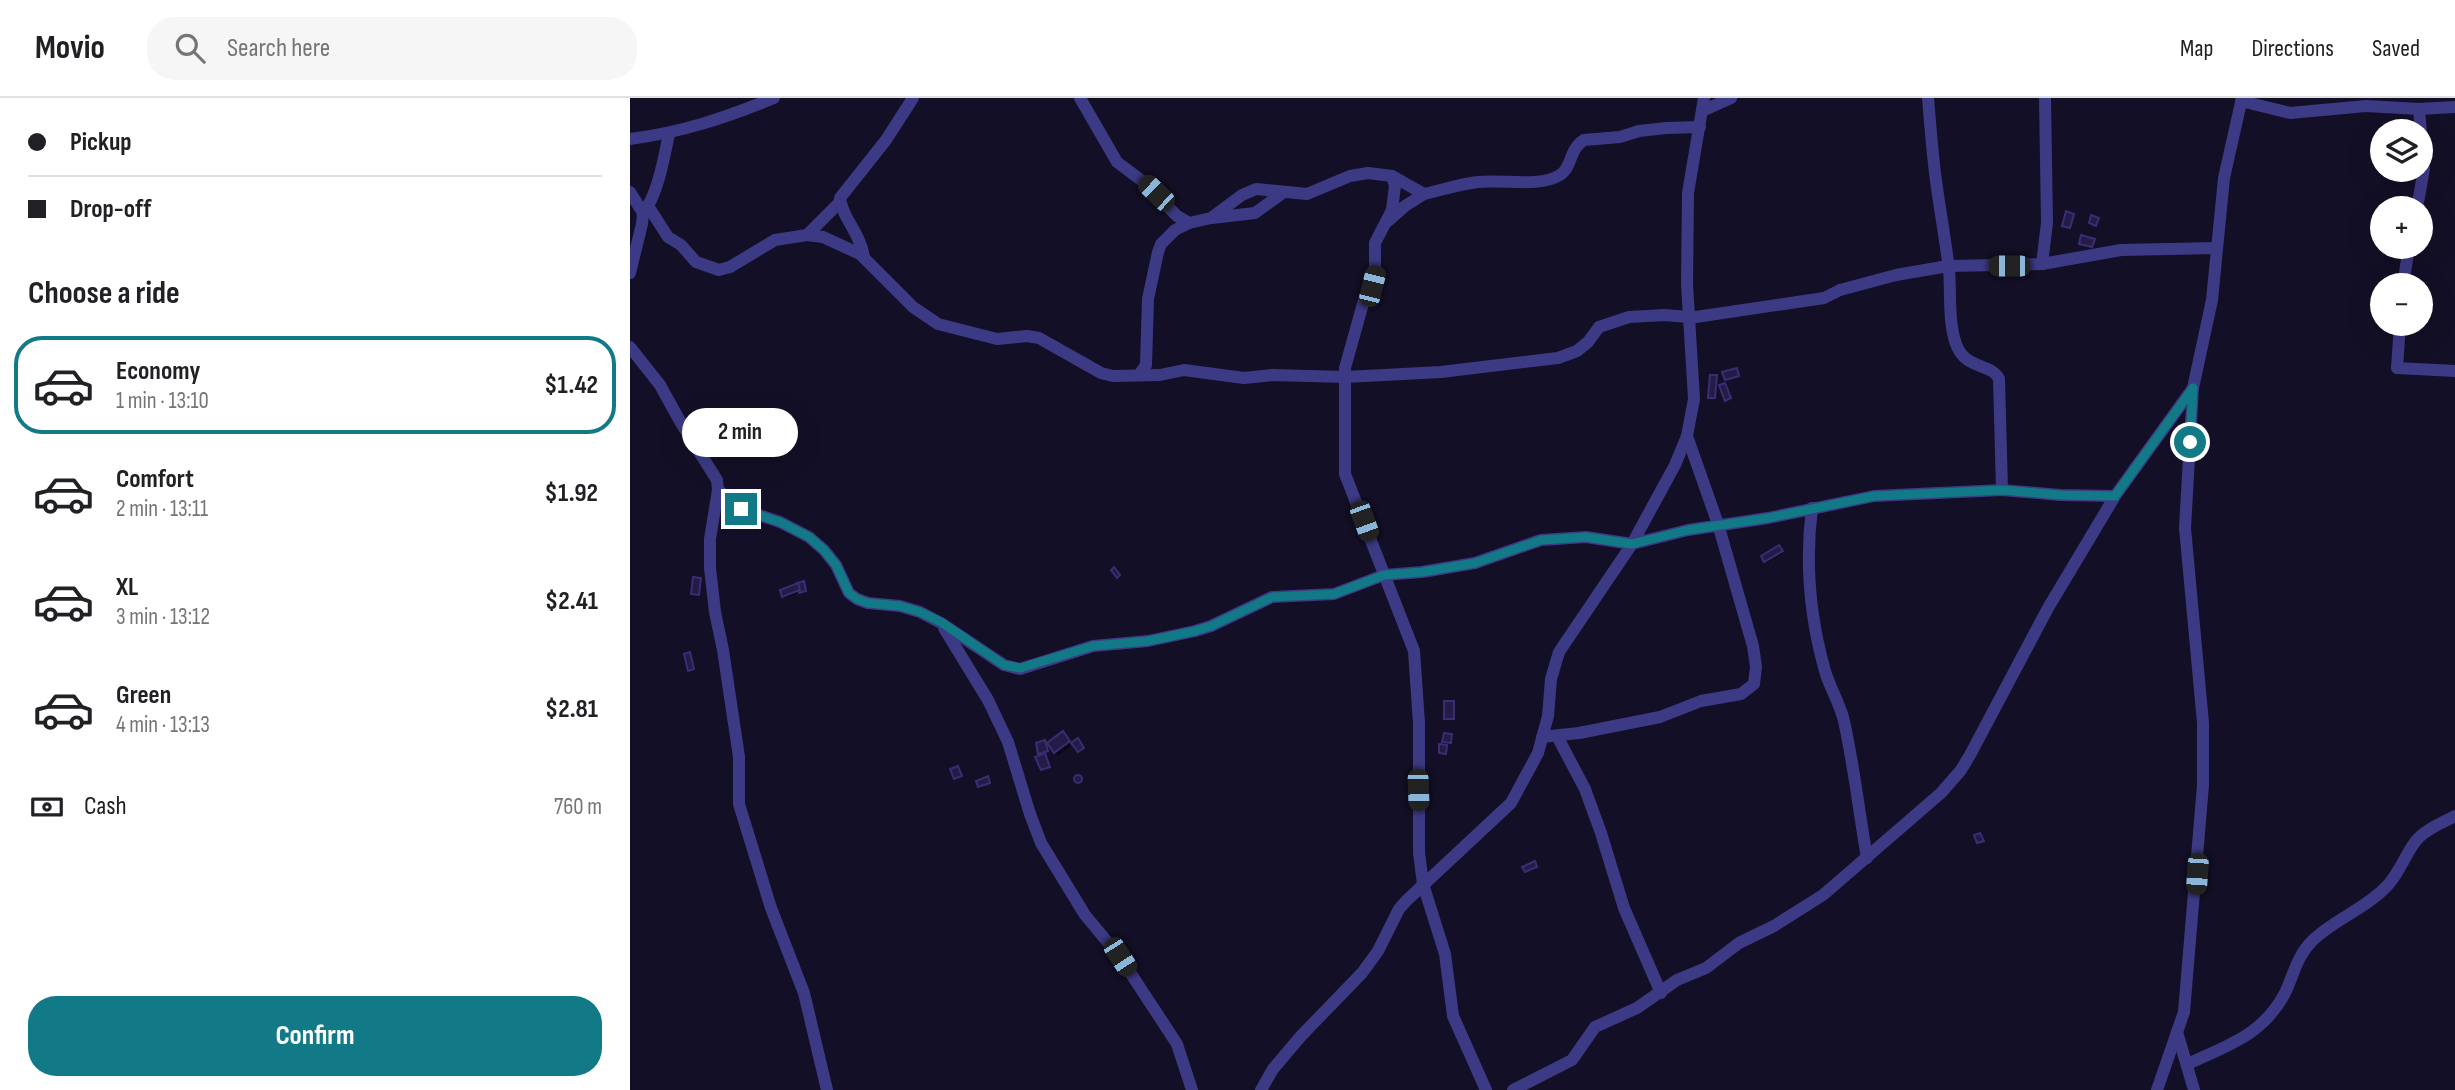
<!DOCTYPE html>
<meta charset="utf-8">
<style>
body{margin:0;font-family:"Sofia Sans Condensed",sans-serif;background:#f6f6f6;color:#202124;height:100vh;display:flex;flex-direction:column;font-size:26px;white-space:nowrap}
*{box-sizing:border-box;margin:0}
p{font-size:23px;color:#757577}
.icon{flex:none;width:38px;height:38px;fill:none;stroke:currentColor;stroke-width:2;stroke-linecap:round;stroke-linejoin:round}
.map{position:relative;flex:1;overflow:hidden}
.sheet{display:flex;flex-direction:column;background:#fff;width:630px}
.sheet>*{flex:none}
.hud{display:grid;align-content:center;height:154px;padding:0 28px;background:#fff}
.fabs{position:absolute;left:1740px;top:21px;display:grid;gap:14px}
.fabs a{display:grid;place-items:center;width:63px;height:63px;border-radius:50%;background:#fff;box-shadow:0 7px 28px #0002;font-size:35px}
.end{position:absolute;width:32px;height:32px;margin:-16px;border:9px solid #127987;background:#fff;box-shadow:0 0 0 4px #fff}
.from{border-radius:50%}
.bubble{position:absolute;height:49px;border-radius:24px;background:#fff;box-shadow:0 7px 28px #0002;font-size:23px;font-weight:700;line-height:49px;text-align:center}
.car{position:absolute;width:21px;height:42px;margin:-21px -10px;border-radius:9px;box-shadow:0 0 5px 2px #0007;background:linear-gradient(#222 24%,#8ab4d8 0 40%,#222 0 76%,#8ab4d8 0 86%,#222 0)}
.hud b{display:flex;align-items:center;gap:24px;height:66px;font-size:26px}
.hud b+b{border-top:2px solid #e0e0e0}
.hud i{width:18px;height:18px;background:#202124}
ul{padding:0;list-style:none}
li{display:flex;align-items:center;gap:21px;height:98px;margin:0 14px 10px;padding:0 14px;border:4px solid transparent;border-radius:28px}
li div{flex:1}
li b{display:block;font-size:26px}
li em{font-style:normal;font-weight:700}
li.selected{border-color:#127987}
li>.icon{width:63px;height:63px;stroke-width:1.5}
h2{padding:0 28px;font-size:32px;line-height:84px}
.pay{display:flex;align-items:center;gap:18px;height:77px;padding:0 28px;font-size:26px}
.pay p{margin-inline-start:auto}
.action{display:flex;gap:14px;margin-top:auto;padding:14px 28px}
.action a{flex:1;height:80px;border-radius:28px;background:#127987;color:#fff;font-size:28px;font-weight:700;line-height:80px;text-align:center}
header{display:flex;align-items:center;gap:42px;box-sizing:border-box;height:98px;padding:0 35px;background:#fff;border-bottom:2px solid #e0e0e0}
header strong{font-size:33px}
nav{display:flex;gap:38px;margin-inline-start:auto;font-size:24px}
.search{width:490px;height:63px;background:#f6f6f6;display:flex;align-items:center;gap:18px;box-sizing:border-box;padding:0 24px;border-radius:28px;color:#757577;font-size:26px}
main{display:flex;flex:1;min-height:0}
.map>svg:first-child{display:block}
.shadow{fill:#0007}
.building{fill:#241b47;stroke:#3b2d73;stroke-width:2}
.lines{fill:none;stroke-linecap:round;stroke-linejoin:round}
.minor{stroke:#3d3a85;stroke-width:12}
.route{stroke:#127987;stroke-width:9}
</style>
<header>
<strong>Movio</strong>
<div class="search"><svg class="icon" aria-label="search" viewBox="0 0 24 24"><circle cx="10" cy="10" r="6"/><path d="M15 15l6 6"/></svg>Search here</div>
<nav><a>Map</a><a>Directions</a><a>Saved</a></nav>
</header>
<main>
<section class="sheet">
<div class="hud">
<b><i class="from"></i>Pickup</b>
<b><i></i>Drop-off</b>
</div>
<h2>Choose a ride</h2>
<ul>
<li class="selected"><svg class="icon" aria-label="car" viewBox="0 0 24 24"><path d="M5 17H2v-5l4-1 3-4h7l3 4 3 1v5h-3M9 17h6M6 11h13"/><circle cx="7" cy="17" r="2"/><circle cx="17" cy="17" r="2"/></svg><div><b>Economy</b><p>1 min · 13:10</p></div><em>$1.42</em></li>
<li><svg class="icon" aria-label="car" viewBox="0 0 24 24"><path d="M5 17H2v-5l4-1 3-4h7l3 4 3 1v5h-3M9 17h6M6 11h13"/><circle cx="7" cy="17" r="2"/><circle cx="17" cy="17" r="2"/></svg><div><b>Comfort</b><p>2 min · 13:11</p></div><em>$1.92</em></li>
<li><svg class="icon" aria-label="car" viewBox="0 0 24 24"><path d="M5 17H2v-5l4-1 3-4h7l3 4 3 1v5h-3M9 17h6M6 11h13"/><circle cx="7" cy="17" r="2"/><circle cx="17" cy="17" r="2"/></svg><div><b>XL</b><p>3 min · 13:12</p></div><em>$2.41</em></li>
<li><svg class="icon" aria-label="car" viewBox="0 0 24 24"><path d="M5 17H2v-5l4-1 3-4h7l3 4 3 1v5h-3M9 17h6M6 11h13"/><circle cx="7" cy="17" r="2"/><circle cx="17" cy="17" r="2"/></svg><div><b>Green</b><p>4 min · 13:13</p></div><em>$2.81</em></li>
</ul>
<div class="pay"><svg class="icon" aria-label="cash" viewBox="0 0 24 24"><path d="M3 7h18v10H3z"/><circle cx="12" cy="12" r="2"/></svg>Cash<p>760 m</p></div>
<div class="action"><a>Confirm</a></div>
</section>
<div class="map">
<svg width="1825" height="992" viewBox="0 0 1825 992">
<rect width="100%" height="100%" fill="#130f26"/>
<g class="shadow">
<path d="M 1148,449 L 1152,456 L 1137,465 L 1133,458 Z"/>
<path d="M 173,486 L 176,495 L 171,494 L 155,500 L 152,494 Z"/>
<path d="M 439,644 L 441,648 L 428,658 L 422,650 Z"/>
</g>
<g class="building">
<path d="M 1436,113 L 1444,116 L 1440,130 L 1432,128 Z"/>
<path d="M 1461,117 L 1469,120 L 1466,128 L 1459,125 Z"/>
<path d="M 1451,137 L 1465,141 L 1462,149 L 1449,146 Z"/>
<path d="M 1107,270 L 1109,278 L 1095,282 L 1092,274 Z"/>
<path d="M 1080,277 L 1087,277 L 1085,300 L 1078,300 Z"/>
<path d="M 1095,285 L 1101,300 L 1095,303 L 1089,287 Z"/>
<path d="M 1149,447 L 1153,453 L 1134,464 L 1131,458 Z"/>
<path d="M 484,469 L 490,477 L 487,480 L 481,472 Z"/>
<path d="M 63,479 L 71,480 L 69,497 L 61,496 Z"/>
<path d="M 174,483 L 176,493 L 169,495 L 167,485 Z"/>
<path d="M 168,485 L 170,492 L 152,499 L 150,492 Z"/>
<path d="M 60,554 L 64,571 L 58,573 L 54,556 Z"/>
<rect x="814" y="603" width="10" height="18"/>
<path d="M 433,633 L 440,643 L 424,655 L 417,645 Z"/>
<path d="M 814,635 L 822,636 L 821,645 L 812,644 Z"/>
<path d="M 448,640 L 454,650 L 448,654 L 441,645 Z"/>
<path d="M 415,642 L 418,653 L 408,656 L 406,645 Z"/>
<path d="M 809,646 L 817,647 L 816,656 L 809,655 Z"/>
<path d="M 415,655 L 420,669 L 411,672 L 405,659 Z"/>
<path d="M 328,668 L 332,678 L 324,681 L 320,671 Z"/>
<circle cx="448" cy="681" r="4"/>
<path d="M 358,678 L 360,685 L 348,689 L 346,683 Z"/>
<path d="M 1350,735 L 1354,743 L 1347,745 L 1344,737 Z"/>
<path d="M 905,763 L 907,769 L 895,774 L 892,769 Z"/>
</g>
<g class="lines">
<g class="minor">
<path d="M 450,0 L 487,64 L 515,85 L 547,118 L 559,125"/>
<path d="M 1298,0 C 1300,25 1302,50 1305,75 C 1309,107 1315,139 1319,171 C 1321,195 1318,224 1326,246 C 1335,272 1362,265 1369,281 L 1372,392"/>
<path d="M 1611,3 L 1660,15 L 1736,8 L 1789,11 L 1825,9"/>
<path d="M 1072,13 L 1101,0"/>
<path d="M 0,41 C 54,34 94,20 144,0"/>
<path d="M 762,78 L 765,88 L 762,112 L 745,145 L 745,174 L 742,188 L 734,202 L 715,270 L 715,376 L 784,553 L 789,625 L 789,755 L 793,786 L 815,856 L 823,918 L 856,992"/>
<path d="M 0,94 L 13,115 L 12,126 L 0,175"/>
<path d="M 18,108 L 38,139 L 51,147 L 66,164 L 89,172 L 100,169 L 145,142 L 177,137 L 210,104"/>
<path d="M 1787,110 L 1794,71 L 1789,11"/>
<path d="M 13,115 C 28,97 34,59 39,36"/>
<path d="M 582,120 L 625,115 L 654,94"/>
<path d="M 758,123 L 775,108 L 794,96"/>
<path d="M 177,137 L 193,139 L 230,156 L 283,209 L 308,226 L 367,241 L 397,238 L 409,240 L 471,275 L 483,278 L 530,277 L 554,272 L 614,280 L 643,277 L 716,279 L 811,274 L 928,260 L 947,253 L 958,244 L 969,229 L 999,219 L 1034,217 L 1059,219"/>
<path d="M 234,159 C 230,134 212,120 210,100 L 256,42 L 283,0"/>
<path d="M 1412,166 L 1417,125 L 1415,0"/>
<path d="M 1773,187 L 1779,149"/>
<path d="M 1059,220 L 1194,200 L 1210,192 L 1266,177 L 1318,168 L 1412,166 L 1491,152 L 1586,150"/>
<path d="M 1770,226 L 1767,270 L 1825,273"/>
<path d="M 0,249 L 30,287 L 51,325 L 87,382 L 88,392 L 80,441 L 80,470 L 85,514 L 93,552 L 109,659 L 109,706 L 141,810 L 174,895 L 197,992"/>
<path d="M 509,277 L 516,267 L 518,201 L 528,154 L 531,146 L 545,132 L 559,125 L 581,120 L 612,97 L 626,91 L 677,96 L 720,78 L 738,75 L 762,78 L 794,96 C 812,92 830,86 848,84 C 872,81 909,90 930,77 C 942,70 939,51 954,42 L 990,39 L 1009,33 L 1036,30 L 1070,29"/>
<path d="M 88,392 L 111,411 L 150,424 L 179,439 L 194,452 L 206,467 L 219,495 L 227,501 L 238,505 L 270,508 L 290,514 L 311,525 L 374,567 L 390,571 L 463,548 L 518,543 L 565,533 L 581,528 L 642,499 L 704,496 L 754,477 L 792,474 L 845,465 L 911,442 L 956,439 L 1002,446 L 1058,432 L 1138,420 L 1244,398 L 1372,392 L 1430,397 L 1485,398"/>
<path d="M 1182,410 C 1175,465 1180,520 1195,573 C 1200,590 1210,606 1214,623 C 1224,668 1229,714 1237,760"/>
<path d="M 314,530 L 358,602 L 378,644 L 400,716 L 411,745 L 455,817 L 490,859 L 547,946 L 562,992"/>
<path d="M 927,638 L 955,691 L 971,735 L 994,810 L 1031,895"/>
<path d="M 912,639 L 949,635 L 1030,619 L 1071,603 L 1111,596 L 1124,586 L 1126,569 L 1123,548 L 1088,426 L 1057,338"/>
<path d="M 1547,934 L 1564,992"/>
<path d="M 1558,966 C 1598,947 1633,937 1655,895 C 1664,876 1667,858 1682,843 C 1704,821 1734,812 1756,789 C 1769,776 1774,759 1785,744 C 1794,732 1812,725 1825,718"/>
<path d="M 631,992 L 643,971 L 671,938 L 732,875 L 748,853 L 769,811 L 776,803 L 881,705 L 908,655 L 918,618 L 921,581 L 929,554 L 1002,446 L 1045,367 L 1057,338 L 1064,301 L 1057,186 L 1058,95 L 1074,0"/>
<path d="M 883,992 L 942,962 L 965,929 L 1007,910 L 1047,882 L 1076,870 L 1109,845 L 1144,828 L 1193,797 L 1311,695 L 1331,672 L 1340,657 L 1418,510 L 1485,398 L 1563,290"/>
<path d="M 1527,992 L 1554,914 L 1573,687 L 1573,625 L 1555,430 L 1563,290 L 1582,202 L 1594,80 L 1612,0"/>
</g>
</g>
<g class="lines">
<path class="route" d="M 111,411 L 150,424 L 179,439 L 194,452 L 206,467 L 219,495 L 227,501 L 238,505 L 270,508 L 290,514 L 311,524 L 374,567 L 390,570 L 463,548 L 518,543 L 565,533 L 581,528 L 642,499 L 704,496 L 754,477 L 792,474 L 845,465 L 911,442 L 956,439 L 1002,446 L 1058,432 L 1138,420 L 1244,398 L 1372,392 L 1430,397 L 1485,398 L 1563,290 L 1560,344"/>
</g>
</svg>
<div class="fabs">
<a><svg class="icon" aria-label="layers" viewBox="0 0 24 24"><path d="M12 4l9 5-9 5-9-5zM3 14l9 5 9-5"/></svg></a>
<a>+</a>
<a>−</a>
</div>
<i class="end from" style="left:1560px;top:344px"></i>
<i class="end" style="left:111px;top:411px"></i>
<div class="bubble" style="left:52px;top:310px;width:116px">2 min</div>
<i class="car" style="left:526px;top:95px;rotate:314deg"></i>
<i class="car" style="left:1379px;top:168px;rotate:270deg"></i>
<i class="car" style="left:742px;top:188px;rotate:14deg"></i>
<i class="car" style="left:734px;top:423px;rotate:160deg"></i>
<i class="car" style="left:788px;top:692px;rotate:178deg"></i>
<i class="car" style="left:1567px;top:776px;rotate:184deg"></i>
<i class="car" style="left:490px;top:859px;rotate:147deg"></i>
</div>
</main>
